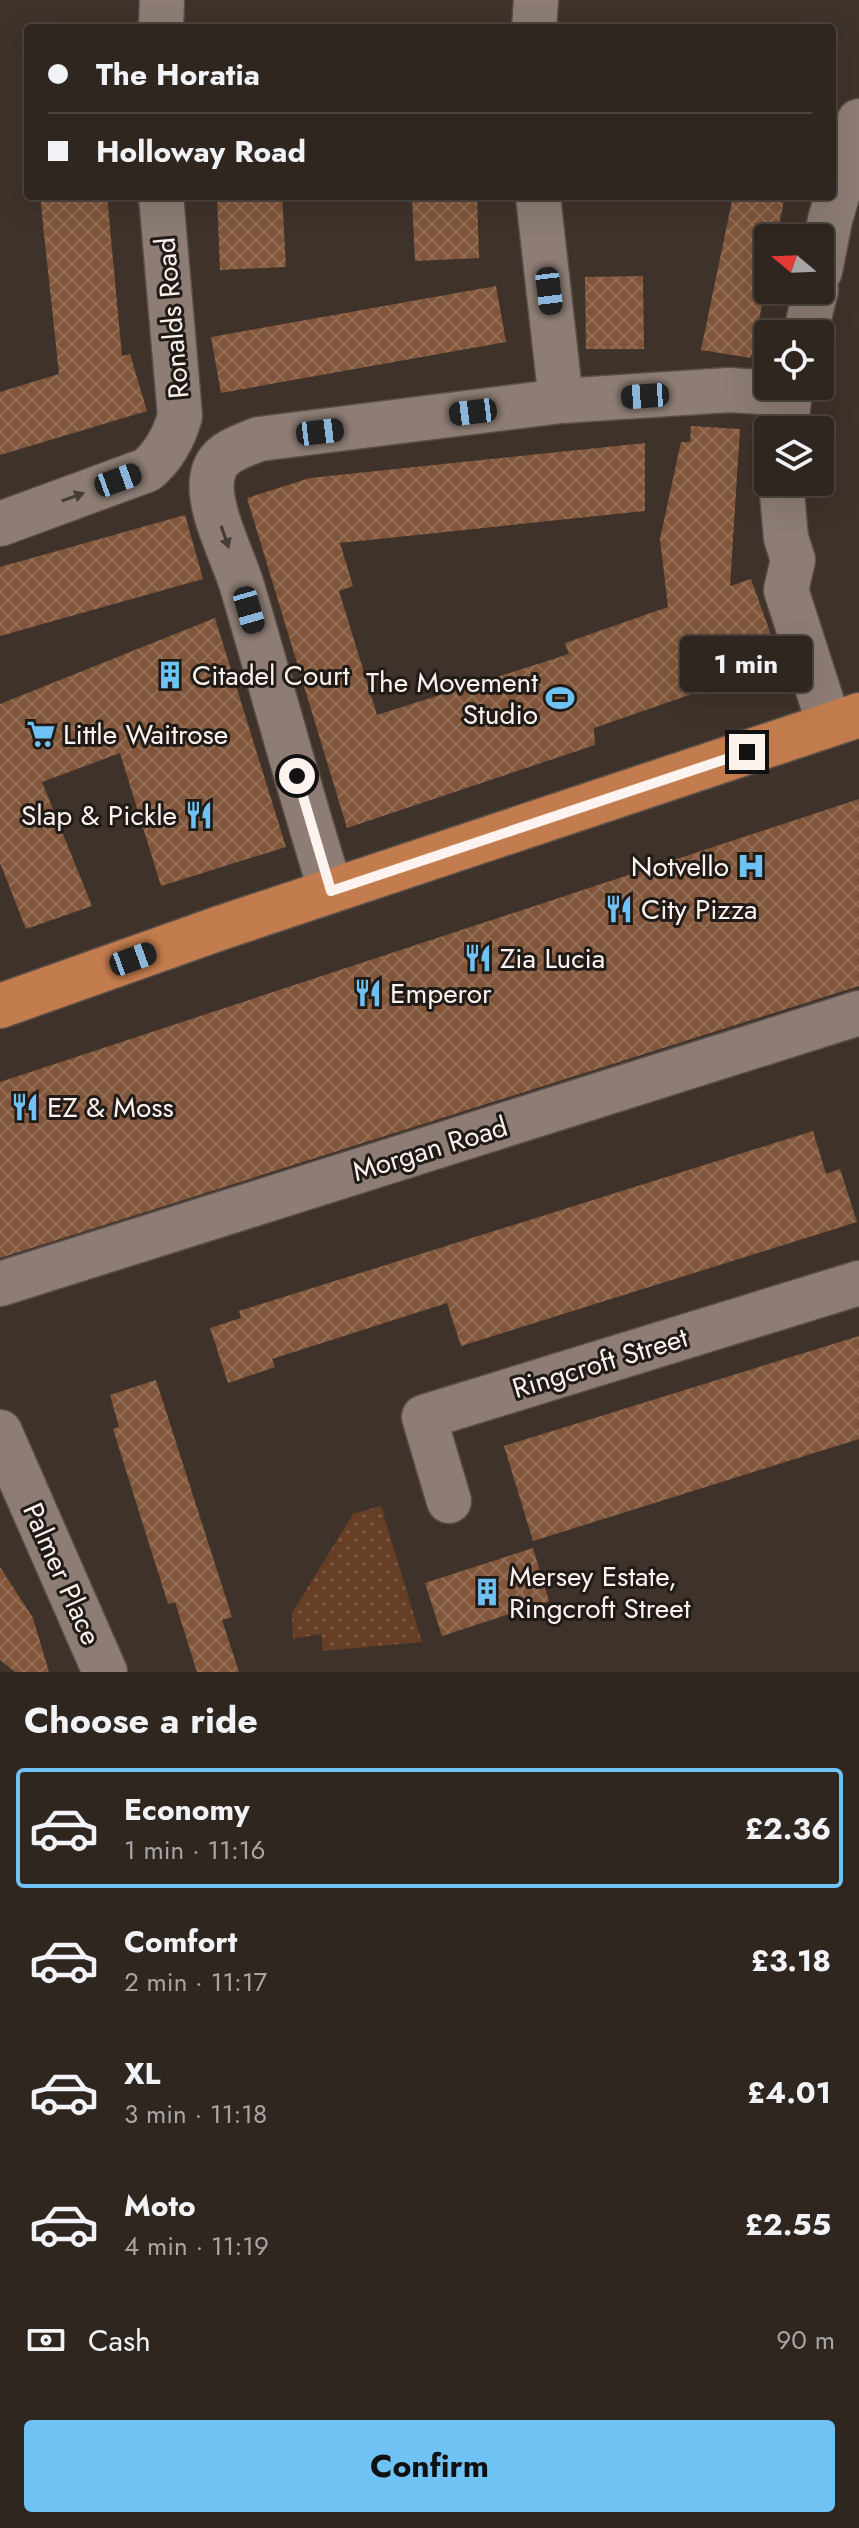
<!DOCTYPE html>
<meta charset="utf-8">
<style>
body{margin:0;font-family:Jost,sans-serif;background:#3b322d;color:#f1f3f6;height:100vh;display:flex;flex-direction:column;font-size:30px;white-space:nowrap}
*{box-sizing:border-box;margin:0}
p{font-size:26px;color:#a7a5a5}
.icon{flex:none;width:44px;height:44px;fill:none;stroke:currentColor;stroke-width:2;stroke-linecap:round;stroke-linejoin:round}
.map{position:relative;height:1672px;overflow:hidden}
.drawer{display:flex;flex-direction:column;background:#2f2620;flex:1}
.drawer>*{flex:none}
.banner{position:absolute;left:24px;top:24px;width:812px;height:176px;border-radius:8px;box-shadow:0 8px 32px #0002,0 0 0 2px #4a433e;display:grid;align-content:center;height:176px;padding:0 24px;background:#2f2620}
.needle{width:52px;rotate:289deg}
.controls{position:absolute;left:754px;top:224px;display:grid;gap:16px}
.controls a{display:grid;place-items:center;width:80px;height:80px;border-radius:8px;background:#2f2620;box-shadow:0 8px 32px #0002,0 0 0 2px #4a433e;font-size:40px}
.end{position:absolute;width:36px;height:36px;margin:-18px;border:10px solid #fcf3ee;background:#111;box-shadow:0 0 0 4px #111}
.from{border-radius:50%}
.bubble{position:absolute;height:56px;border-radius:8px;background:#2f2620;box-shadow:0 8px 32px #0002,0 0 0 2px #4a433e;font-size:26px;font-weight:700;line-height:56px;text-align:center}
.car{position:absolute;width:24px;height:48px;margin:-24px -12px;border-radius:10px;box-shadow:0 0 6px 2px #0007;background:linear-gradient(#222 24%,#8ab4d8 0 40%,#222 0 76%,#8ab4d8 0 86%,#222 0)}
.banner b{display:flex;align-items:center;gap:28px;height:76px;font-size:30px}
.banner b+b{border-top:2px solid #4a433e}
.banner i{width:20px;height:20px;background:#f1f3f6}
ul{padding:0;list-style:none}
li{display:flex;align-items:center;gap:24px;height:120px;margin:0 16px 12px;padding:0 8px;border:4px solid transparent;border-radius:8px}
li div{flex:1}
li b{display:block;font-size:30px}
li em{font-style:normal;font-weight:700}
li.current{border-color:#6fc2f4}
li>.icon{width:72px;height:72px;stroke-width:1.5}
h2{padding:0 24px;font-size:36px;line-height:96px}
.pay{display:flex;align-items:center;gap:20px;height:88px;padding:0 24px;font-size:30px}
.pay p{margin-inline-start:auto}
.primary-button{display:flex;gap:16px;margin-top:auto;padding:16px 24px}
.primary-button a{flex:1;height:92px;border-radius:8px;background:#6fc2f4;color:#111;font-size:32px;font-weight:700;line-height:92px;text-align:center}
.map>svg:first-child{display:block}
.grass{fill:url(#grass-dots)}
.building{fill:url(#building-cross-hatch)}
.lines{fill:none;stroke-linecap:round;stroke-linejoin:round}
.minor-casing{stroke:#594e48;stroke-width:47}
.highway-casing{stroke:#594e48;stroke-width:47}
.minor{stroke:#8d7d74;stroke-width:44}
.highway{stroke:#c37c4d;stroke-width:44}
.oneway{fill:#473d38}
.route{stroke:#fcf3ee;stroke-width:10}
.labels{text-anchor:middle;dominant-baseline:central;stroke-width:6;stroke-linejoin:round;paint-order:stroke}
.street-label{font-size:28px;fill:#fcf3ee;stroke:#211b18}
.poi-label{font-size:28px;fill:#fcf3ee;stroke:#211b18;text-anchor:start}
</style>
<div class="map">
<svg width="859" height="1672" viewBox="0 0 859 1672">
<defs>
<pattern id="grass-dots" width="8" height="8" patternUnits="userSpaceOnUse" patternTransform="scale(2)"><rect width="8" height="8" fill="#653e25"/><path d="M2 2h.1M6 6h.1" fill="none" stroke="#7c5a45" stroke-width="1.8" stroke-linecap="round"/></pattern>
<pattern id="building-cross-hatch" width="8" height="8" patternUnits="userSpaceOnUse" patternTransform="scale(2)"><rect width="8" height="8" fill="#805539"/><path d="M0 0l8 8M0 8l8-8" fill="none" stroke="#936e56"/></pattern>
</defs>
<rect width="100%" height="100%" fill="#3f322a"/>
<path class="grass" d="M 381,1506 L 422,1642 L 323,1651 L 321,1634 L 293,1639 L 292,1613 L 353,1514 Z"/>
<g class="building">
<path d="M 40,196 L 107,196 L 122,356 L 130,354 L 147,411 L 0,455 L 0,392 L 59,374 Z"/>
<path d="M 217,196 L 282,196 L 286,267 L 220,270 Z"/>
<path d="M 412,196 L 477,196 L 479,258 L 415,261 Z"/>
<path d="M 733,196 L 785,196 L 777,234 L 768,232 L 768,277 L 751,358 L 701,350 Z"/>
<path d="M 643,276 L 644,349 L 586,349 L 585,277 Z"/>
<path d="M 496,286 L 506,342 L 221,393 L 211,337 Z"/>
<path d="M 691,426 L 740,429 L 730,586 L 751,579 L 781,663 L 594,728 L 595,745 L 347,828 L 247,498 L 310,478 L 645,443 L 645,511 L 340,543 L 353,586 L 339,591 L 377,715 L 569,654 L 565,643 L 668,607 L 660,539 L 681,442 L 690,442 Z"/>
<path d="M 185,515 L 203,579 L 0,636 L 0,567 Z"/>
<path d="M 215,618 L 286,847 L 161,886 L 120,753 L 42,782 L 92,906 L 26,929 L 0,863 L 0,704 Z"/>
<path d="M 859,799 L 859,986 L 0,1258 L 0,1082 Z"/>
<path d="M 813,1131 L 826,1174 L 840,1169 L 857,1222 L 461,1346 L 447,1303 L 272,1359 L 275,1367 L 228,1383 L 210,1328 L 241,1318 L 239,1311 Z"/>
<path d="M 859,1336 L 859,1439 L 533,1541 L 504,1446 Z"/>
<path d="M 156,1380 L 232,1617 L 222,1620 L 239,1672 L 197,1672 L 175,1602 L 168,1604 L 113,1429 L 119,1427 L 110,1395 Z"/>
<path d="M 533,1548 L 549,1601 L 442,1636 L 425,1583 Z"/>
<path d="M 0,1567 L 33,1618 L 49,1672 L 15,1672 L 0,1660 Z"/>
</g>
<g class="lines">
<defs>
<g id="minor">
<path d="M 161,28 L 162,0"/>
<path d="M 534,28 L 536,0"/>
<path d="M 538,196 L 561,401"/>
<path d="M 820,271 L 830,220 L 859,121"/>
<path d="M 805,334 L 816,290"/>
<path d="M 785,430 L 791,386"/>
<path d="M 781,482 L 786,538 L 793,560 L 786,590 L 829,724"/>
<path d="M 0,524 L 147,470 C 165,455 174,437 180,416 L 161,196"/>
<path d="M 331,891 C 299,790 272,687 242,586 C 233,556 205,504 213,474 C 218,452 240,447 259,439 L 561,401 L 729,390 L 790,394"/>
<path d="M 0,1284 L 859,1013"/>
<path d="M 0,1432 L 105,1672"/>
<path d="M 449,1501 L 424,1417 L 859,1283"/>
</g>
<path id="highway" d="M 0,1006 L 220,928 L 859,715"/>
</defs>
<use href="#minor" class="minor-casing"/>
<use href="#highway" class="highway-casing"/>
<use href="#minor" class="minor"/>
<use href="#highway" class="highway"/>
</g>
<defs><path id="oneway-solid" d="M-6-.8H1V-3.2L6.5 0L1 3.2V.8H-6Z" transform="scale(2)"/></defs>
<g class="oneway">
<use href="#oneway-solid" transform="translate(73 497) rotate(-20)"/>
<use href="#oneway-solid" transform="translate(225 537) rotate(71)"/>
</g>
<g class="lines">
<path class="route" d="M 297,776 L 331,891 L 747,752"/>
</g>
<defs>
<symbol id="building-bare" viewBox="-9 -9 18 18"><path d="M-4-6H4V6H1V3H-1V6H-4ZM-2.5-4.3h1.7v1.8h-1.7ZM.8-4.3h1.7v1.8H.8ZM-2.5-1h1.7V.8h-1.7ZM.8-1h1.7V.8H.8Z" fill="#6fc2f4" stroke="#211b18" stroke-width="2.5" paint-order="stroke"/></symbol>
<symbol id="stadium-bare" viewBox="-9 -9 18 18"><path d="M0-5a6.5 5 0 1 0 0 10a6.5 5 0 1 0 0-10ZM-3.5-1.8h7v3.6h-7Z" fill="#6fc2f4" stroke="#211b18" stroke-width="2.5" paint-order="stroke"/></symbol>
<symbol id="supermarket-bare" viewBox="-9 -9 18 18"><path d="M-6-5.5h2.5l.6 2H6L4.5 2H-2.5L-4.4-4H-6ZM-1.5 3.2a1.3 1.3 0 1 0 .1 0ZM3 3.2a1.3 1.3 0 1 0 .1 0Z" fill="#6fc2f4" stroke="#211b18" stroke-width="2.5" paint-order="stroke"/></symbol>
<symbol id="restaurant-bare" viewBox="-9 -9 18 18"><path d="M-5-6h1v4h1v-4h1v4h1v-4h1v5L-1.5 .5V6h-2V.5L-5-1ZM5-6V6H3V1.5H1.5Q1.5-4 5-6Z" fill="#6fc2f4" stroke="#211b18" stroke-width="2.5" paint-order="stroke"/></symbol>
<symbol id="hospital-bare" viewBox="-9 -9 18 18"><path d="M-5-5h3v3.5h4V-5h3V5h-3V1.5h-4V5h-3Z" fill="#6fc2f4" stroke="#211b18" stroke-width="2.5" paint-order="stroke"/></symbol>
</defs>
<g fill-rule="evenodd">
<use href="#building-bare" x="150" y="655" width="40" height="40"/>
<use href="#stadium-bare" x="540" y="678" width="40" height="40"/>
<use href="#supermarket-bare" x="21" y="714" width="40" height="40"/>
<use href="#restaurant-bare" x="179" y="795" width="40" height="40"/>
<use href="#hospital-bare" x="731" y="846" width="40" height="40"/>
<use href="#restaurant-bare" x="599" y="889" width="40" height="40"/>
<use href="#restaurant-bare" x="458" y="938" width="40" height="40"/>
<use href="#restaurant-bare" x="348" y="973" width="40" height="40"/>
<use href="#restaurant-bare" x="5" y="1087" width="40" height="40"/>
<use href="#building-bare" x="467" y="1572" width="40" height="40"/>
</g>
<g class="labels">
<g class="street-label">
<text transform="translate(172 318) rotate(-95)">Ronalds Road</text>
<text transform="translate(430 1149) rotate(-17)">Morgan Road</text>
<text transform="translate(600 1363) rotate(-17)">Ringcroft Street</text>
<text transform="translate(62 1574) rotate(66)">Palmer Place</text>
</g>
<g class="poi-label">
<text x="192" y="675">Citadel Court</text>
<text x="538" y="682" text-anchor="end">The Movement<tspan x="538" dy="32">Studio</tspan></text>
<text x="63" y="734">Little Waitrose</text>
<text x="177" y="815" text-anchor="end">Slap &amp; Pickle</text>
<text x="729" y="866" text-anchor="end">Notvello</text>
<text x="641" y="909">City Pizza</text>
<text x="500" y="958">Zia Lucia</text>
<text x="390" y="993">Emperor</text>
<text x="47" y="1107">EZ &amp; Moss</text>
<text x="509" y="1576">Mersey Estate,<tspan x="509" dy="32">Ringcroft Street</tspan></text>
</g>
</g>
</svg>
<div class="controls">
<a><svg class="needle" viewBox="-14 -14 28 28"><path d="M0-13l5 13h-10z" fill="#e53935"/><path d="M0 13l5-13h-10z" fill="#a7a5a5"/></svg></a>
<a><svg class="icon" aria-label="locate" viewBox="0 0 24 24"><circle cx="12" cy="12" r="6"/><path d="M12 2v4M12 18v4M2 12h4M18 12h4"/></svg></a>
<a><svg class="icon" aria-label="layers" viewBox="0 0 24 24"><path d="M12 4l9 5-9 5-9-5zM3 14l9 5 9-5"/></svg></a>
</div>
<i class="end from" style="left:297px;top:776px"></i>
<i class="end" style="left:747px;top:752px"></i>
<div class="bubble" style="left:680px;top:636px;width:132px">1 min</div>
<i class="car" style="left:549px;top:291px;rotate:173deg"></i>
<i class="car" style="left:645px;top:396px;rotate:266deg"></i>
<i class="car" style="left:473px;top:412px;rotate:263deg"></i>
<i class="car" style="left:320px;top:432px;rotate:83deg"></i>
<i class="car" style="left:118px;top:480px;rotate:70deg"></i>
<i class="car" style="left:249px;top:610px;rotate:164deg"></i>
<i class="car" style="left:133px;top:959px;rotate:70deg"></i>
<div class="banner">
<b><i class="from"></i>The Horatia</b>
<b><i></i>Holloway Road</b>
</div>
</div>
<section class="drawer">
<h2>Choose a ride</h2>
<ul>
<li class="current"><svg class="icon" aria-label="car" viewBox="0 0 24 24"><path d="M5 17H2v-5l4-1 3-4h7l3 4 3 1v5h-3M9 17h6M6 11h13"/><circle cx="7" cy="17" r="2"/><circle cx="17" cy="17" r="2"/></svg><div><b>Economy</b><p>1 min · 11:16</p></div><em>£2.36</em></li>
<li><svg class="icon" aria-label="car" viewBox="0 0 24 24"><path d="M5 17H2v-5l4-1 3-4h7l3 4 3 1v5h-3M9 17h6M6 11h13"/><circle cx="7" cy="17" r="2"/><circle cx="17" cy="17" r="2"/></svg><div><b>Comfort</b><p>2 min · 11:17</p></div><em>£3.18</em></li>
<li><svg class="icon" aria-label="car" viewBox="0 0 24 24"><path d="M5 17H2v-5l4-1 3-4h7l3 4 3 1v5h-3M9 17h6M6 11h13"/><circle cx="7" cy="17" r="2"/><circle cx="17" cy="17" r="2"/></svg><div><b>XL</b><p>3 min · 11:18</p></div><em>£4.01</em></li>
<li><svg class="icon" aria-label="car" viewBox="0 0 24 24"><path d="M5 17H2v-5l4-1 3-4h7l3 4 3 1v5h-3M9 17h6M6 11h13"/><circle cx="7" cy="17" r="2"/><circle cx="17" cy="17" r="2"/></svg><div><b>Moto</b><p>4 min · 11:19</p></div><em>£2.55</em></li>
</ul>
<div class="pay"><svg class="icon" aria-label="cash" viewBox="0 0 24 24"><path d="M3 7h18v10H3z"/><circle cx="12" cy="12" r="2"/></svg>Cash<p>90 m</p></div>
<div class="primary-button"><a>Confirm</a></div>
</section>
